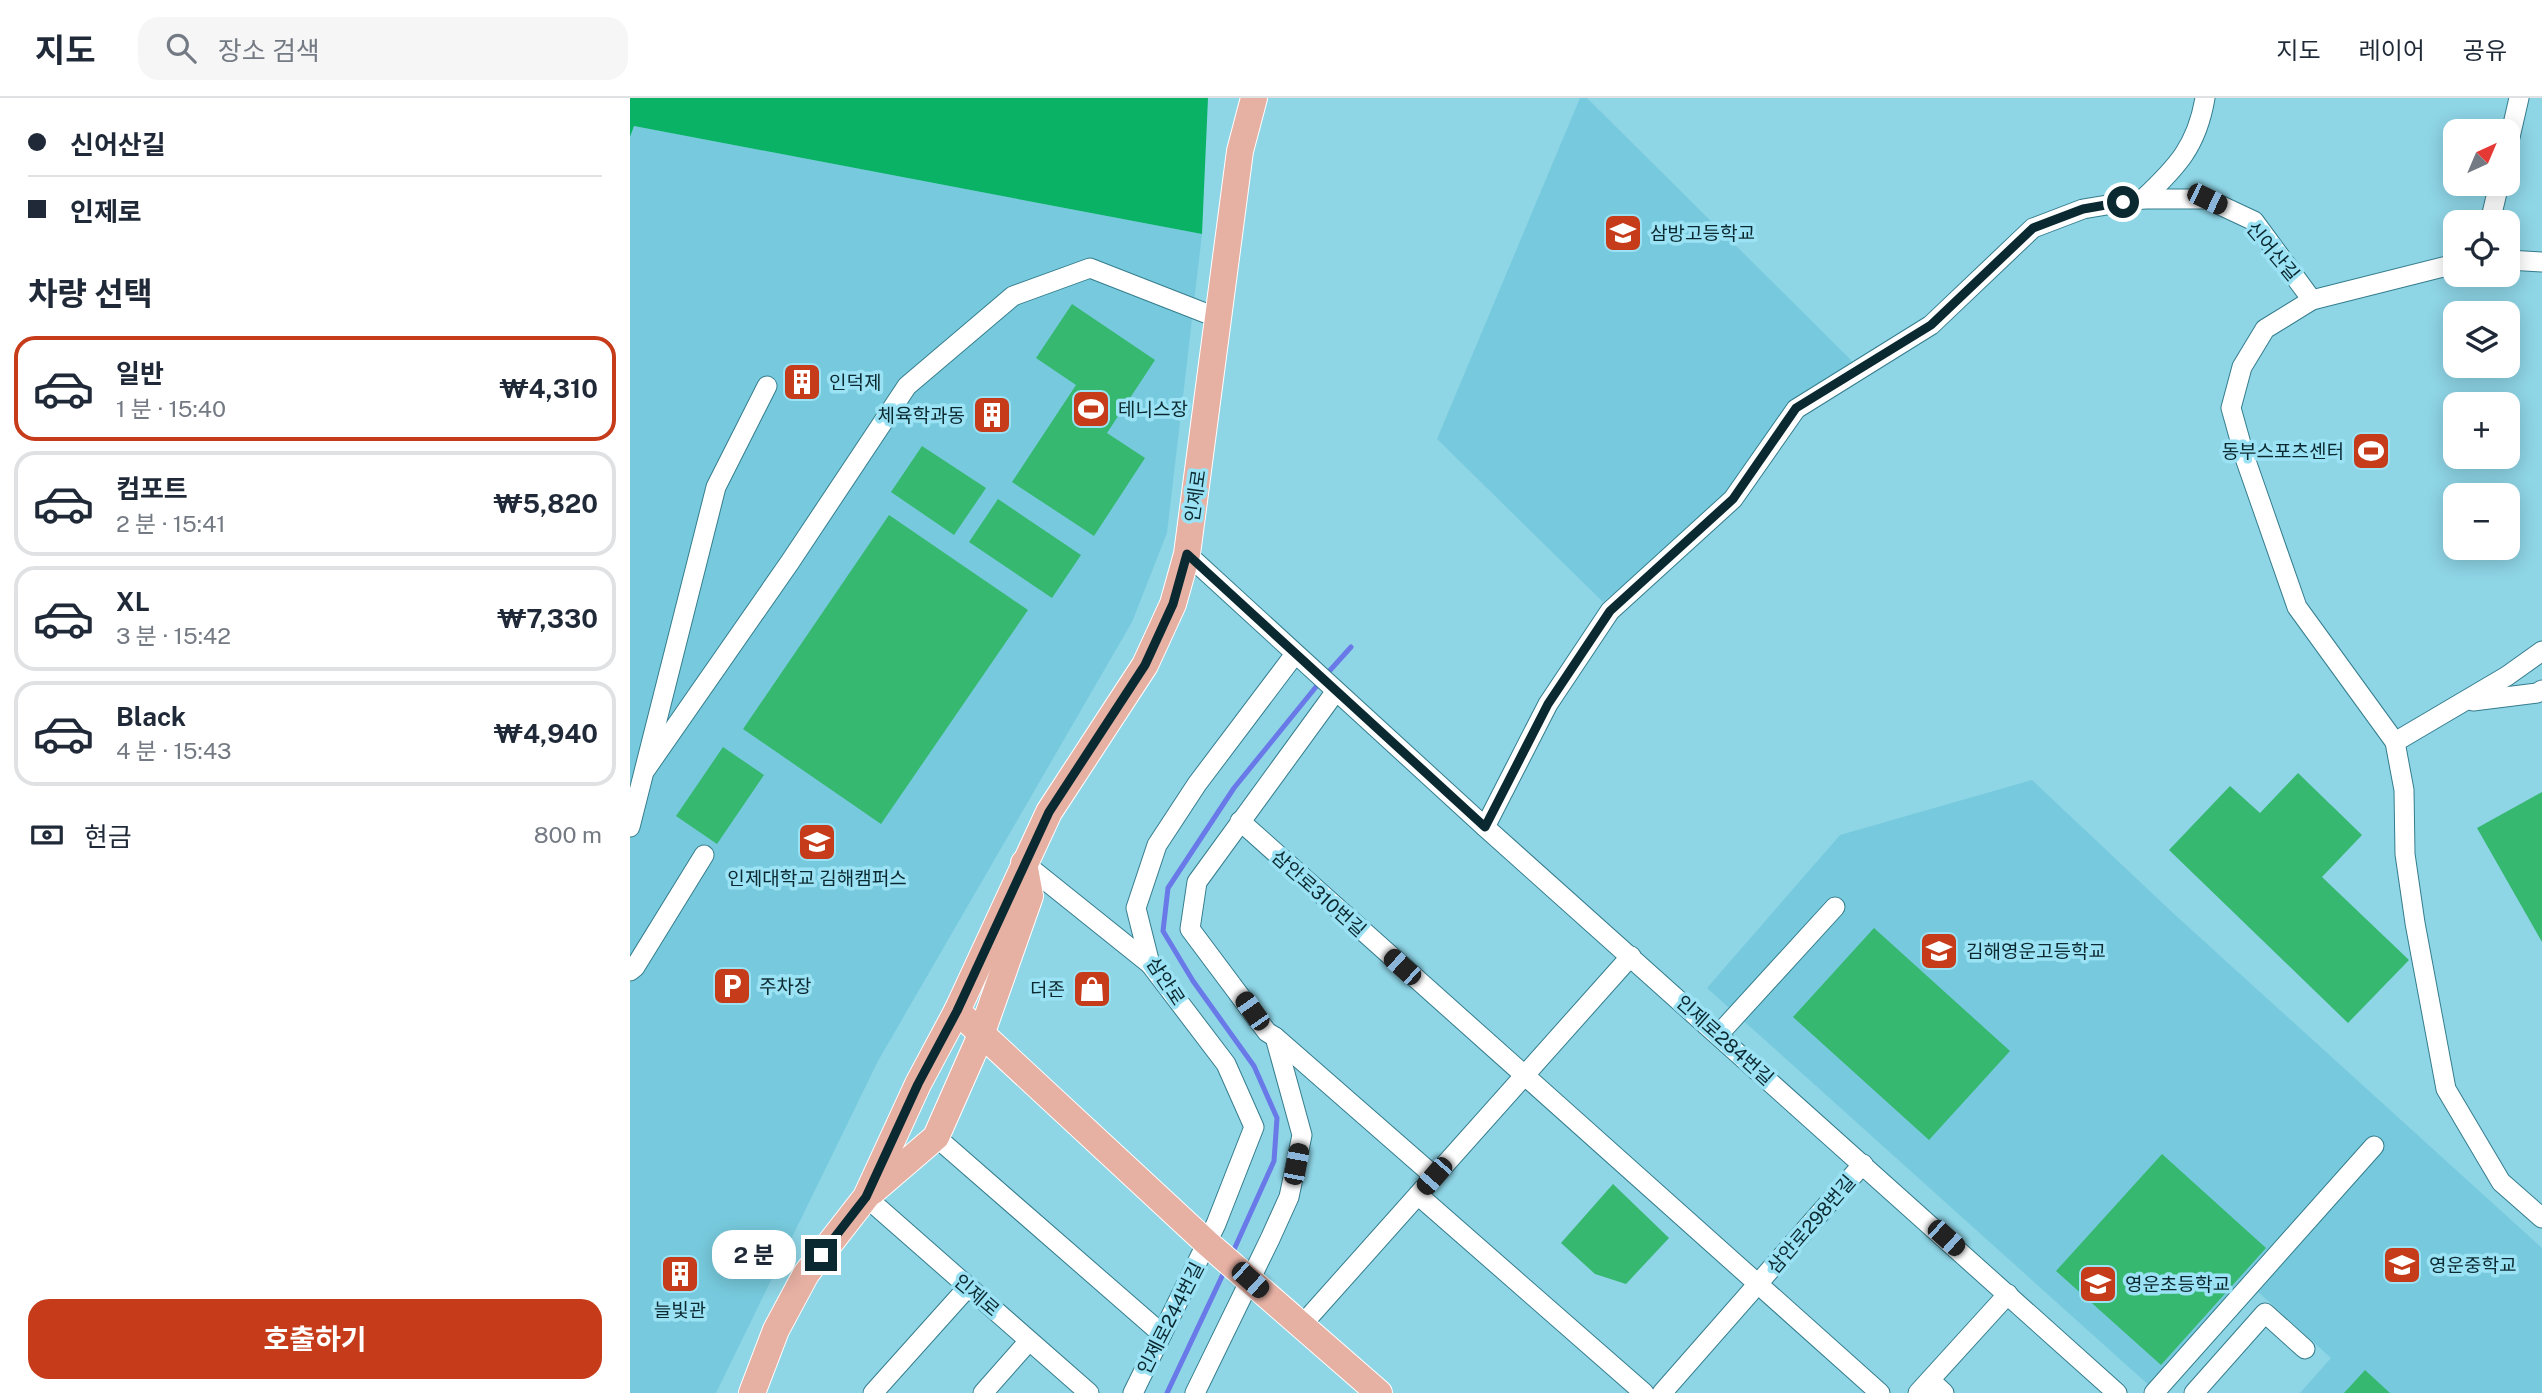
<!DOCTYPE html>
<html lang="ko">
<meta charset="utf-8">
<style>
body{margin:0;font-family:"Public Sans","Noto Sans KR",sans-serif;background:#f6f6f7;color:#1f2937;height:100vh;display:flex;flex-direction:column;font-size:26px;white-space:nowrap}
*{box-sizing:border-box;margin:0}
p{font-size:23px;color:#747a83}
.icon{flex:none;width:38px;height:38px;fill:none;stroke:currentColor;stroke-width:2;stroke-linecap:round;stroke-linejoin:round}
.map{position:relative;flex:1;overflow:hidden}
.panel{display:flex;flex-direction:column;background:#fff;width:630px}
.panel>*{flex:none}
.top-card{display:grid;align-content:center;height:154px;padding:0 28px;background:#fff}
.needle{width:46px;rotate:44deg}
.buttons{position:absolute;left:1813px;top:21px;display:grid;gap:14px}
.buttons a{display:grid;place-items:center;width:77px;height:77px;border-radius:14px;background:#fff;box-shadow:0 4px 18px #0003;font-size:35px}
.end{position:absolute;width:32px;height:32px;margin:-16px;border:9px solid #0b2930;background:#fff;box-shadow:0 0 0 4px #fff}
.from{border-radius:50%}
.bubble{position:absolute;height:49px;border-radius:21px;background:#fff;box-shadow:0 4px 18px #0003;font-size:23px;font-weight:700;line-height:49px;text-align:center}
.car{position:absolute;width:21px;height:42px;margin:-21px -10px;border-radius:9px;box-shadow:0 0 5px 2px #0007;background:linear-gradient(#222 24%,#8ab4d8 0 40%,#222 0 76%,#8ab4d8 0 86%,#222 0)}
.top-card b{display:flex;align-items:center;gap:24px;height:66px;font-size:26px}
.top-card b+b{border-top:2px solid #e0e1e3}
.top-card i{width:18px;height:18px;background:#1f2937}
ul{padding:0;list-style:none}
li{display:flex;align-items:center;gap:21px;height:105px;margin:0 14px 10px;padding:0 14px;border:4px solid #e0e1e3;border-radius:21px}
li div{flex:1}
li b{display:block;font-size:26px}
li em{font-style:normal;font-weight:700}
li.current{border-color:#c63c1a}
li>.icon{width:63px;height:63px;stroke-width:1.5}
h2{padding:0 28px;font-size:32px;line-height:84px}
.pay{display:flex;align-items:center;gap:18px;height:77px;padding:0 28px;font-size:26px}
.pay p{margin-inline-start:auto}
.primary-button{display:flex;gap:14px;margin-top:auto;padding:14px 28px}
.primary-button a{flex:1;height:80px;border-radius:21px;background:#c63c1a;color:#fff;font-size:28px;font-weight:700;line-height:80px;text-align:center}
header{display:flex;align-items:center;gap:42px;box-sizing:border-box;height:98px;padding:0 35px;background:#fff;border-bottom:2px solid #e0e1e3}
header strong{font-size:33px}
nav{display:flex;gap:38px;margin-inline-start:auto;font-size:24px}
.search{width:490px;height:63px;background:#f6f6f7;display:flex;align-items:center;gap:18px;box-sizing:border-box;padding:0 24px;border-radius:21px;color:#747a83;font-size:26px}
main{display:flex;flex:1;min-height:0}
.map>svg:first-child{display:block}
.built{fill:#77cadd}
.green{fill:#36b870}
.forest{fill:#0ab265}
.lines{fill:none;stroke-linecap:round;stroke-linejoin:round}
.stream{stroke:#6a79e8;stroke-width:5}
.minor-casing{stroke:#357d8d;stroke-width:21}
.major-casing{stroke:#fff;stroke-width:28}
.minor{stroke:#fff;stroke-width:19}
.major{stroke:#e6b0a3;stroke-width:26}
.route{stroke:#0b2930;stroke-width:9}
.labels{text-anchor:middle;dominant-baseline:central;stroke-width:7;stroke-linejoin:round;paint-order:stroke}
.poi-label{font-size:19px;fill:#0b2930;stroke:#9be2f4;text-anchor:start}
.street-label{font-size:19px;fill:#0b2930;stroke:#9be2f4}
</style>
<header>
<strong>지도</strong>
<div class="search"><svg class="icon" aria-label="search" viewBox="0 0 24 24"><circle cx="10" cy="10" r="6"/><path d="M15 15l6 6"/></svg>장소 검색</div>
<nav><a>지도</a><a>레이어</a><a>공유</a></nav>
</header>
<main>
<section class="panel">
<div class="top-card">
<b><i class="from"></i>신어산길</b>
<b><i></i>인제로</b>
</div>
<h2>차량 선택</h2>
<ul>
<li class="current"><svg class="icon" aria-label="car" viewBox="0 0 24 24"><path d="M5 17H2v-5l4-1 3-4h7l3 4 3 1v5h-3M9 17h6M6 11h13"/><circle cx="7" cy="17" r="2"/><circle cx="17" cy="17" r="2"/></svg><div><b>일반</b><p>1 분 · 15:40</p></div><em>₩4,310</em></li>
<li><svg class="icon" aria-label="car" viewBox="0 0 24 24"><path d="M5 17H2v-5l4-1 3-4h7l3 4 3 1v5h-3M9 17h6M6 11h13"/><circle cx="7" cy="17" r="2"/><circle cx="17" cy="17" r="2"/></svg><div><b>컴포트</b><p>2 분 · 15:41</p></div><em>₩5,820</em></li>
<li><svg class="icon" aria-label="car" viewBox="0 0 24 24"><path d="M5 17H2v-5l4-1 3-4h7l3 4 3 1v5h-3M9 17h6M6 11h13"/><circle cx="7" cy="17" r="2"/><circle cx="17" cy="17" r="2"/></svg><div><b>XL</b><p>3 분 · 15:42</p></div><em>₩7,330</em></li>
<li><svg class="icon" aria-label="car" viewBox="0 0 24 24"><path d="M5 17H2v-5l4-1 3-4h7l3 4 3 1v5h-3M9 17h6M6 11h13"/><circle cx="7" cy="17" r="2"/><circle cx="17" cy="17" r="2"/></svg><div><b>Black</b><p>4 분 · 15:43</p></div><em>₩4,940</em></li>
</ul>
<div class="pay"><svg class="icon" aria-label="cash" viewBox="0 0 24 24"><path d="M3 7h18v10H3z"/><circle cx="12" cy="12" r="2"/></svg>현금<p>800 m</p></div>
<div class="primary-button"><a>호출하기</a></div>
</section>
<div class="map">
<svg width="1912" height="1295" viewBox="0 0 1912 1295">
<rect width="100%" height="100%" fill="#8ed5e6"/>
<g class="built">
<path d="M 950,0 L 957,0 L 1229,270 L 1163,308 L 1082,415 L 973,504 L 807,341 Z"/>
<path d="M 4,28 L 572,136 L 537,435 L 502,524 L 248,963 L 86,1295 L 0,1295 L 0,39 Z"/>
<path d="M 1402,682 L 1543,815 L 1912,1150 L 1912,1295 L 1670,1295 L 1701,1260 L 1617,1184 L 1522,1290 L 1077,890 L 1210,737 Z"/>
</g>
<g class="green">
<path d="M 442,206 L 525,262 L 477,335 L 515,360 L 464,438 L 382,384 L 446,287 L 406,260 Z"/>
<path d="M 292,348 L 356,390 L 324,437 L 261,394 Z"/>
<path d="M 368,401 L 451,457 L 422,500 L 339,444 Z"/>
<path d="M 259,417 L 398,512 L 251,726 L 113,631 Z"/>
<path d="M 93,649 L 134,677 L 87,746 L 46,718 Z"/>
<path d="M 1668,675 L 1732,737 L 1692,779 L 1779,862 L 1718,925 L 1539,752 L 1600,688 L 1630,715 Z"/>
<path d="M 1912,694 L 1912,844 L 1847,730 Z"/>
<path d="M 1244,830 L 1380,953 L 1299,1042 L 1163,919 Z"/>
<path d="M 1532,1056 L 1636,1150 L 1531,1267 L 1426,1173 Z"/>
<path d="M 983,1086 L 1039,1140 L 996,1186 L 965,1176 L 931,1145 Z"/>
<path d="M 1735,1272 L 1760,1295 L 1714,1295 Z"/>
</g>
<path class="forest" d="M 0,0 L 578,0 L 572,136 L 4,28 L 0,39 Z"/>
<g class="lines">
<g class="stream">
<path d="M 602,1156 L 644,1063 L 647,1020 L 624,968 L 563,883 L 533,833 L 538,790 L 604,690 L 694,579 L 721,549"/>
<path d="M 537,1295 L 595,1172"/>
</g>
<defs>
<g id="minor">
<path d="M 1878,48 L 1889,0"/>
<path d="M 1513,101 C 1547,69 1567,48 1575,0"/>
<path d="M 1860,124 L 1869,86"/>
<path d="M 1878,162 L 1912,164"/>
<path d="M 1682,202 L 1635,231 L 1612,269 L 1601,310 L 1615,360 L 1667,509 L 1765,644 L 1774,692 L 1775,756 L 1785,825 L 1816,991 L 1871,1084 L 1912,1120"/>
<path d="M 557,456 L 855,729 L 1487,1295"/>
<path d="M 1843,603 L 1907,595 L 1912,592"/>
<path d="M 1765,644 L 1877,578 L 1912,553"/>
<path d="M 16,671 L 160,464 L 277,288 L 383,198 L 460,170 L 588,220"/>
<path d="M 610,723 L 1250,1295"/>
<path d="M 0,729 L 86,389 L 137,288"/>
<path d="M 855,729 L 918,606 L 980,513 L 1103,401 L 1166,311 L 1301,227 L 1403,130 L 1453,111 L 1513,101 L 1577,101 L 1624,123 L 1682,202 L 1825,166"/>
<path d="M 394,765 L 520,866"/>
<path d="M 0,873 L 5,869 L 74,757"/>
<path d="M 1088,937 L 1205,809"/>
<path d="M 645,939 L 804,1078"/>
<path d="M 306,1039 L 532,1236"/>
<path d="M 788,1097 L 1014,1295"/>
<path d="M 236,1099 L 459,1295"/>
<path d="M 671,1228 L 1001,858"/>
<path d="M 1300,1282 L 1314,1295"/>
<path d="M 243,1295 L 338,1189"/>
<path d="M 353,1295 L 399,1243"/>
<path d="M 503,1295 L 586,1126 L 624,1029 L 596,966 L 520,866 L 506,810 L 527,747 L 567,686 L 665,556"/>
<path d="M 565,1295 L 640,1141 L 659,1099 L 666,1066 L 672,1037 L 645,939 L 637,934 L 560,831 L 567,784 L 706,593"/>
<path d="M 1032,1295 L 1233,1066"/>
<path d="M 1288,1295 L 1378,1196"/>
<path d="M 1524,1295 L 1744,1048"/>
<path d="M 1564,1295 L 1635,1215 L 1675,1251"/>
</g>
<g id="major">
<path d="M 327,913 L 577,1145 L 749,1295"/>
<path d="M 242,1094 L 306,1039 L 351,937 L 400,798 L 394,765"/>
<path d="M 122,1295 L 146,1232 L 176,1176 L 236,1099 L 288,986 L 327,913 L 419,714 L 515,567 L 543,506 L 557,456 L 610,53 L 624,0"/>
</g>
</defs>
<use href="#minor" class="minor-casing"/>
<use href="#major" class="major-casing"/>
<use href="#minor" class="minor"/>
<use href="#major" class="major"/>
</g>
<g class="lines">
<path class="route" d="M 191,1157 L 236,1099 L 288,986 L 327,913 L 419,714 L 515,567 L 543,506 L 557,456 L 855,729 L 918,606 L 980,513 L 1103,401 L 1166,310 L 1301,227 L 1403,130 L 1453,111 L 1493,104"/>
</g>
<defs>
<symbol id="school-square" viewBox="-11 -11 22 22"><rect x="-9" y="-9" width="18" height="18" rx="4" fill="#c63c1a" stroke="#9be2f4"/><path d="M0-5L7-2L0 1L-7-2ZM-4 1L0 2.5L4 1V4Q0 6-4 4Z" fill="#fff"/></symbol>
<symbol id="building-square" viewBox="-11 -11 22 22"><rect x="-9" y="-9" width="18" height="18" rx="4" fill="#c63c1a" stroke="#9be2f4"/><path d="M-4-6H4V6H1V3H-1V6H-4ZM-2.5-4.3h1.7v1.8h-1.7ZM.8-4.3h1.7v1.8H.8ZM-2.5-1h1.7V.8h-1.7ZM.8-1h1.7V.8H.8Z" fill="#fff"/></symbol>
<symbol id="stadium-square" viewBox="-11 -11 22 22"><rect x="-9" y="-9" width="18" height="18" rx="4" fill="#c63c1a" stroke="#9be2f4"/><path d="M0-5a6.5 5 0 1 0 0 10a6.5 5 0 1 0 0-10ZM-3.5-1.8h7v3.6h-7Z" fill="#fff"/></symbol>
<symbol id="university-square" viewBox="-11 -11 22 22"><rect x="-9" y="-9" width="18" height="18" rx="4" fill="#c63c1a" stroke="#9be2f4"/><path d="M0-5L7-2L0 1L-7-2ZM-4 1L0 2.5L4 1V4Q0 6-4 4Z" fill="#fff"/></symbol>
<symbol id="parking-square" viewBox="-11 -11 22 22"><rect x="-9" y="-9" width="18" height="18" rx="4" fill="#c63c1a" stroke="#9be2f4"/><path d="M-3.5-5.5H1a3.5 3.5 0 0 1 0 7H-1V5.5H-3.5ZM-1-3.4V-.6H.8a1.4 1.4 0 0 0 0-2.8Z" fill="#fff"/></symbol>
<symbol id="shop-square" viewBox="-11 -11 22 22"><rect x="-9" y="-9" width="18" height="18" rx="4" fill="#c63c1a" stroke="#9be2f4"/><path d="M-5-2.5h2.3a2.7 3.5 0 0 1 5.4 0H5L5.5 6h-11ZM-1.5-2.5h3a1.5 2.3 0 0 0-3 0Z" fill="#fff"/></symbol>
</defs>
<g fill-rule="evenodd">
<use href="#school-square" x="971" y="113" width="44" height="44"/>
<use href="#building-square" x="150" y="262" width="44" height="44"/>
<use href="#stadium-square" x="439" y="289" width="44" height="44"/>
<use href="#building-square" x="340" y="295" width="44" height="44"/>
<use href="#stadium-square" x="1719" y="331" width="44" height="44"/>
<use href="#university-square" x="165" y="722" width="44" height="44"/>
<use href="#school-square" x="1287" y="831" width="44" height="44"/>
<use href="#parking-square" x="80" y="866" width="44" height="44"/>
<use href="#shop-square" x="440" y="869" width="44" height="44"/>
<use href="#school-square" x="1750" y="1145" width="44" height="44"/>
<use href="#building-square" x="28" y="1154" width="44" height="44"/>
<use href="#school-square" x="1446" y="1164" width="44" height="44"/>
</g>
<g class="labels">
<g class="poi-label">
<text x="1020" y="135">삼방고등학교</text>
<text x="199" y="284">인덕제</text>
<text x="488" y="311">테니스장</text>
<text x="335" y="317" text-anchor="end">체육학과동</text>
<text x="1714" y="353" text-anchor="end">동부스포츠센터</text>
<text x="187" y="780" text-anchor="middle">인제대학교 김해캠퍼스</text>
<text x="1336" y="853">김해영운고등학교</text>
<text x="129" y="888">주차장</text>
<text x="435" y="891" text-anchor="end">더존</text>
<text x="1799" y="1167">영운중학교</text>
<text x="1495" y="1186">영운초등학교</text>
<text x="50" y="1212" text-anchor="middle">늘빛관</text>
</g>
<g class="street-label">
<text transform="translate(1643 153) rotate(50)">신어산길</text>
<text transform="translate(565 398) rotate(-82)">인제로</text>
<text transform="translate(689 795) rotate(42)">삼안로310번길</text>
<text transform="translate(536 883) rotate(57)">삼안로</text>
<text transform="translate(1095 942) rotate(42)">인제로284번길</text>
<text transform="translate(1181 1126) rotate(-49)">삼안로298번길</text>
<text transform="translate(347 1197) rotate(41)">인제로</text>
<text transform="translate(540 1220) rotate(-63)">인제로244번길</text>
</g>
</g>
</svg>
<div class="buttons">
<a><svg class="needle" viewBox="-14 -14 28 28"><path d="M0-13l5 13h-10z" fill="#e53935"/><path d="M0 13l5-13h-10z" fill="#747a83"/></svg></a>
<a><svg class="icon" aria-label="locate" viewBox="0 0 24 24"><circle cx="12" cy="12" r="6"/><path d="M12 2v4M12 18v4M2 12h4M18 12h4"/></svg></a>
<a><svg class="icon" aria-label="layers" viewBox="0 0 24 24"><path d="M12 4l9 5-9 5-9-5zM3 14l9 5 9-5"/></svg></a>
<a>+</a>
<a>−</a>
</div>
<i class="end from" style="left:1493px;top:104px"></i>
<i class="end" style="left:191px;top:1157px"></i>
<div class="bubble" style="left:82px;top:1132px;width:84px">2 분</div>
<i class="car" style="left:1577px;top:101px;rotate:116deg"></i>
<i class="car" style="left:772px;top:869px;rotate:312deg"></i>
<i class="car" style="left:622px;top:913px;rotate:325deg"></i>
<i class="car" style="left:666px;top:1066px;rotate:11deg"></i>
<i class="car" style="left:804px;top:1078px;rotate:221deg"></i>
<i class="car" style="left:1316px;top:1140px;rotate:132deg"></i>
<i class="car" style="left:620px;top:1182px;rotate:132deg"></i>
</div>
</main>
